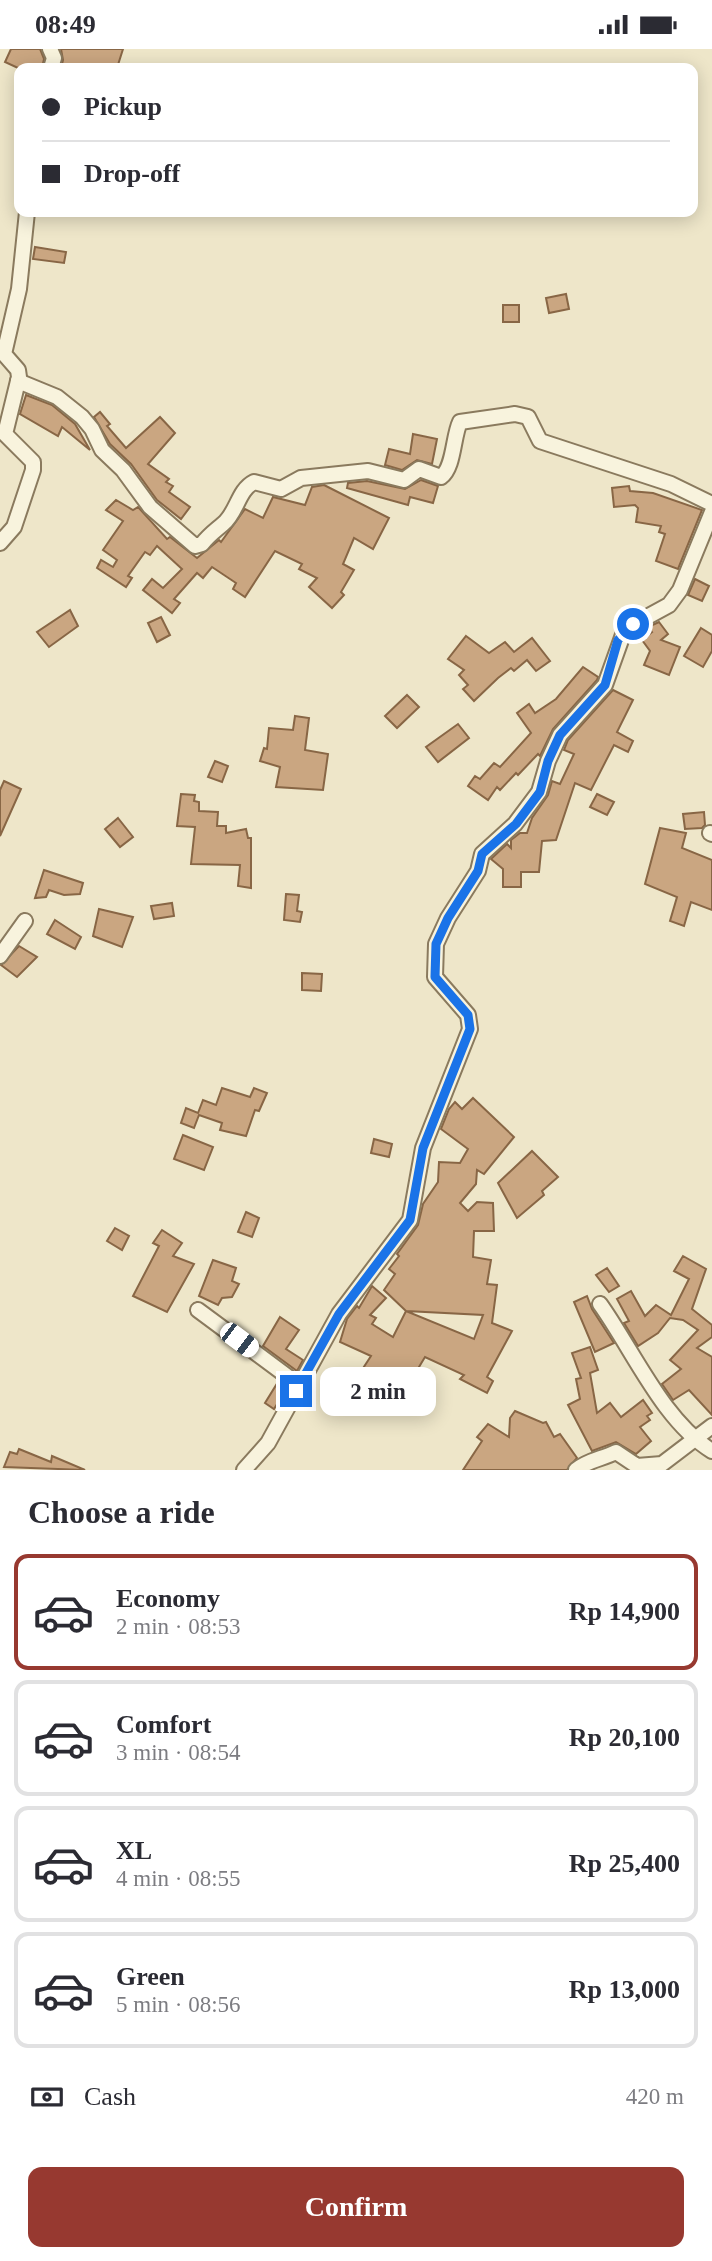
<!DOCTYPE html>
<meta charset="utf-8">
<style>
body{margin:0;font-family:Georgia,serif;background:#f2f2f3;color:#2b2b33;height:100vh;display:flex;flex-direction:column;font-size:26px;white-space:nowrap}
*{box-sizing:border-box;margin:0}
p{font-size:23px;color:#7c7c81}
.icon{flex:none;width:38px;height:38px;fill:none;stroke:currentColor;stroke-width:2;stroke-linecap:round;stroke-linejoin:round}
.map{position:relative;height:1421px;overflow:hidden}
.panel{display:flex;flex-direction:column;background:#fff;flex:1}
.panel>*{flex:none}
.hud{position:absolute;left:14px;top:14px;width:684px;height:154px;border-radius:14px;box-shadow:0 4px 18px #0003;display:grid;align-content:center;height:154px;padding:0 28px;background:#fff}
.end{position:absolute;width:32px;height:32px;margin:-16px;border:9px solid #1a73e8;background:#fff;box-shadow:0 0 0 4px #fff}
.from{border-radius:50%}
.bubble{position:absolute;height:49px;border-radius:14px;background:#fff;box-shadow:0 4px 18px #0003;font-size:23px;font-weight:600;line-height:49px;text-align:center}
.car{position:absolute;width:21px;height:42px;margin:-21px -10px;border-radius:9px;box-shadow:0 0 5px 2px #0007;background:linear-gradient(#fff 24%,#345 0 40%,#fff 0 76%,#345 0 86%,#fff 0)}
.hud b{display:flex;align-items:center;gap:24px;height:66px;font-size:26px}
.hud b+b{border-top:2px solid #e1e1e2}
.hud i{width:18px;height:18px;background:#2b2b33}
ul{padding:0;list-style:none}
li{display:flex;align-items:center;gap:21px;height:116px;margin:0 14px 10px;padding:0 14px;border:4px solid #e1e1e2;border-radius:14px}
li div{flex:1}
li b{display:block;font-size:26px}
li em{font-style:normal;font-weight:600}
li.current{border-color:#973930}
li>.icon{width:63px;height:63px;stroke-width:1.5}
h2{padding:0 28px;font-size:32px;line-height:84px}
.pay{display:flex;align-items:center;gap:18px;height:77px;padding:0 28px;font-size:26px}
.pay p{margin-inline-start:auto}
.button{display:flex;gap:14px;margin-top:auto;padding:14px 28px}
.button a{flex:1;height:80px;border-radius:14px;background:#973930;color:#fff;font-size:28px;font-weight:600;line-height:80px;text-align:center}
.status{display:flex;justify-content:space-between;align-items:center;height:49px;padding:0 35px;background:#fff;direction:ltr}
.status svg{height:19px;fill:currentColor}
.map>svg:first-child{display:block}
.building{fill:#caa681;stroke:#886645;stroke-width:2}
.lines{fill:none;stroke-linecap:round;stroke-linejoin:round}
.street-casing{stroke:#8a7a5e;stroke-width:18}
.street{stroke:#f8f3dd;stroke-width:14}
.route{stroke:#1a73e8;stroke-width:9}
</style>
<div class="status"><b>08:49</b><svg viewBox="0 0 49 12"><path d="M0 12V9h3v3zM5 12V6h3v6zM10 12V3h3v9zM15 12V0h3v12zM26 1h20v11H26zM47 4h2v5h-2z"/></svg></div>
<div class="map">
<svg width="712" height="1421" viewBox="0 0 712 1421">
<rect width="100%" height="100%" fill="#eee6c9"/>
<g class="building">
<path d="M 11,0 L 40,0 L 44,10 L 42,19 L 18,19 L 5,13 Z"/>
<path d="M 61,0 L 123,0 L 117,19 L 61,19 L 63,11 Z"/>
<path d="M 35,198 L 66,203 L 64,214 L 33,210 Z"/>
<path d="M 566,245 L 569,260 L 549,264 L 546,249 Z"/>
<rect x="503" y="256" width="16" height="17"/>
<path d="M 26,346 L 52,356 L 75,375 L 90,401 L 62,378 L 58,387 L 20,365 Z"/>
<path d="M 100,363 L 110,375 L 107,377 L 126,399 L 160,368 L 175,384 L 148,415 L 169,430 L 166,433 L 173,437 L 169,443 L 190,458 L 181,470 L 157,451 L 131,415 L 110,395 L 94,368 Z"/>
<path d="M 413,385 L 437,390 L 432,415 L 417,411 L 402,421 L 385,416 L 389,400 L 410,405 Z"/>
<path d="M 421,431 L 438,437 L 433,454 L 410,448 L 408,456 L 347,439 L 348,434 L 367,432 L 405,440 Z"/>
<path d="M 324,436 L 389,469 L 373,500 L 354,489 L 343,515 L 354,521 L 341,543 L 344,546 L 332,559 L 309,538 L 317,529 L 299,520 L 302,515 L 275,502 L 245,548 L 233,540 L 236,534 L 212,518 L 203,529 L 197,524 L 174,550 L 180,554 L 172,564 L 143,541 L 152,530 L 163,539 L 182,520 L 157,497 L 150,506 L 145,503 L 128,527 L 132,529 L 126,538 L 97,519 L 101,511 L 113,518 L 117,511 L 103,501 L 123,472 L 106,461 L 116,451 L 133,461 L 138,458 L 167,490 L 170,488 L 197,509 L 219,491 L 221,493 L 245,460 L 263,469 L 273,448 L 305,456 L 312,438 Z"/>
<path d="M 629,437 L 630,442 L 653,444 L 702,461 L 678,520 L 656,512 L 665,485 L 659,483 L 661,477 L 636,473 L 638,459 L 635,456 L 614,458 L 612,439 Z"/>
<path d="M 695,530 L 709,537 L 702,552 L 688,546 Z"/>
<path d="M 70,561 L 78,577 L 49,598 L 37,583 Z"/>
<path d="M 161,568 L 170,586 L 157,593 L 148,574 Z"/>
<path d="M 659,573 L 668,585 L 661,591 L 680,598 L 669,626 L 644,616 L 650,602 L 642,591 L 652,583 L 648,578 Z"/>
<path d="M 701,579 L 712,586 L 712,602 L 703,618 L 684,607 Z"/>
<path d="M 466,587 L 489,604 L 505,593 L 514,603 L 532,589 L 550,612 L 536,622 L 527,611 L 514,622 L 511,619 L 498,629 L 474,652 L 463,640 L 468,636 L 459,626 L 464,621 L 448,610 Z"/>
<path d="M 583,618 L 598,628 L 597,631 L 553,680 L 540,707 L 538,705 L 518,726 L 516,724 L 500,741 L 497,738 L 488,751 L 468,737 L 475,727 L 480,730 L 494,714 L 500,718 L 531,684 L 517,664 L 529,655 L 535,664 L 556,650 Z"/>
<path d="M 613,641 L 633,651 L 617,683 L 633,692 L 628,703 L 614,696 L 591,741 L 575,734 L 556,791 L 542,792 L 539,823 L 521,823 L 521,838 L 503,838 L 503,820 L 491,810 L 507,795 L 511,799 L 511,791 L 520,784 L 527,784 L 532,769 L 548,746 L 552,732 L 560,735 L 574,705 L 564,701 L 568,691 Z"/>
<path d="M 407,646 L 419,658 L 397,679 L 385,667 Z"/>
<path d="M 295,667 L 309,669 L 305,701 L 328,705 L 323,741 L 276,738 L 280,718 L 260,712 L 264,699 L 267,700 L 269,679 L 293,681 Z"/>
<path d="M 458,675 L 469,689 L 438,713 L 426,698 Z"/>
<path d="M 215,712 L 228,717 L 222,733 L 208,728 Z"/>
<path d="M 4,732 L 21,740 L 0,787 L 0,741 Z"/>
<path d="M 181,745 L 195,746 L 194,752 L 199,753 L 199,762 L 218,763 L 217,777 L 226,777 L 226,784 L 246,780 L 248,789 L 251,789 L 251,839 L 238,837 L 240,816 L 191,815 L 195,778 L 177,777 Z"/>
<path d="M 597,745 L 614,753 L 607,766 L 590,758 Z"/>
<path d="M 704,763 L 705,776 L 702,779 L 685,780 L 683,765 Z"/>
<path d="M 118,769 L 133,788 L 120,798 L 105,780 Z"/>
<path d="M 660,779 L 686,784 L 682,799 L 712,811 L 712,861 L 691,853 L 684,877 L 670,872 L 677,848 L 645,835 Z"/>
<path d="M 44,821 L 83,834 L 80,845 L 64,846 L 49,841 L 46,848 L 35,849 Z"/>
<path d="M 286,845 L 299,846 L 297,862 L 302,863 L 300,873 L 284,871 Z"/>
<path d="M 172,854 L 174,867 L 154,870 L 151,857 Z"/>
<path d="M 99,860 L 133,868 L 122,898 L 93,887 Z"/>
<path d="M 55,871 L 81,888 L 75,900 L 47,885 Z"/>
<path d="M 19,897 L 37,908 L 17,928 L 1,916 Z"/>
<path d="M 302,924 L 322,925 L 321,942 L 302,941 Z"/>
<path d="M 222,1039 L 250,1048 L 254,1039 L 267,1044 L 259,1062 L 255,1061 L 246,1087 L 220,1081 L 222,1074 L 199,1066 L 194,1079 L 181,1074 L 186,1059 L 198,1064 L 203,1051 L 216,1056 Z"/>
<path d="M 473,1049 L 514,1088 L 484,1125 L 477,1121 L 476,1135 L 460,1154 L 468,1162 L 477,1153 L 493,1154 L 494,1182 L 474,1182 L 473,1208 L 491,1211 L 487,1235 L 497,1236 L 492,1274 L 512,1282 L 487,1328 L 493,1332 L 487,1344 L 460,1330 L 464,1326 L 425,1308 L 413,1328 L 429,1338 L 419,1352 L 407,1345 L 401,1354 L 358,1327 L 371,1307 L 340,1293 L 347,1270 L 357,1257 L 359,1259 L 372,1237 L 386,1249 L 370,1266 L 376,1269 L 372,1275 L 393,1288 L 406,1262 L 474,1290 L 483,1266 L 406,1262 L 384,1241 L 395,1225 L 389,1220 L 399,1207 L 397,1205 L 418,1176 L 423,1155 L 438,1133 L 439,1113 L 460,1114 L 468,1100 L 441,1080 L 449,1060 L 455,1053 L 462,1060 Z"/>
<path d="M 183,1086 L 213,1098 L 204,1121 L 174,1110 Z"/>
<path d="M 374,1090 L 392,1095 L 389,1108 L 371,1104 Z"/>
<path d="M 532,1102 L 558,1128 L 542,1142 L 544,1146 L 517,1169 L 498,1134 Z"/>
<path d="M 246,1163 L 259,1169 L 252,1188 L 238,1183 Z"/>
<path d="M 115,1179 L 129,1187 L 122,1201 L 107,1192 Z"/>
<path d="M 162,1181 L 182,1194 L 173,1207 L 194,1215 L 167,1263 L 133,1247 L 159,1197 L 153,1194 Z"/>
<path d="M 683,1207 L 706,1220 L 692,1260 L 712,1276 L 712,1288 L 697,1299 L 712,1308 L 712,1366 L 689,1341 L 673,1351 L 662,1335 L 681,1320 L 670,1311 L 698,1281 L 683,1271 L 670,1269 L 658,1284 L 638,1297 L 624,1274 L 629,1272 L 617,1250 L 631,1242 L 645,1267 L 656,1256 L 671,1266 L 689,1230 L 674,1222 Z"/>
<path d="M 213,1211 L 236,1219 L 232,1232 L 239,1235 L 232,1248 L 222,1249 L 218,1256 L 199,1247 Z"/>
<path d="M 607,1219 L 619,1237 L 609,1243 L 596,1226 Z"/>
<path d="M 587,1247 L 592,1260 L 614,1294 L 595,1303 L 574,1253 Z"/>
<path d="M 280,1268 L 299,1281 L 286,1300 L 303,1311 L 297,1322 L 263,1297 Z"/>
<path d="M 590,1298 L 598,1321 L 590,1324 L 597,1364 L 610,1354 L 621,1368 L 643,1351 L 652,1364 L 647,1367 L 650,1371 L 640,1378 L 651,1392 L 636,1405 L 616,1393 L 592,1402 L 568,1356 L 580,1350 L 576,1330 L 581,1329 L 572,1304 Z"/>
<path d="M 278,1333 L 287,1339 L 274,1360 L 265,1354 Z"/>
<path d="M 515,1362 L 543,1374 L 546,1373 L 554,1388 L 560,1385 L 577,1409 L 567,1421 L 463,1421 L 482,1392 L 477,1388 L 488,1375 L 509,1388 L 510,1369 Z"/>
<path d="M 19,1400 L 51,1413 L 52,1407 L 85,1421 L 4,1418 L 10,1403 L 17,1405 Z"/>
</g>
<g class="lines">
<defs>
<g id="street">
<path d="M 50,0 L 54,9 L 51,19"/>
<path d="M 18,332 L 57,348 L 82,368 L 92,380 L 102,401 L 123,421 L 150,458 L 195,497 L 202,495 C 209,486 215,482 223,475 C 237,464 238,441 254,433 L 281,440 L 301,429 L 368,422 L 404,431 L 419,420 L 441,428 C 454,419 453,387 460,373 L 515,365 L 528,368 L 540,392 L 671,435 L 712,455"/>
<path d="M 0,494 L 14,478 L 33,421 L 33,413 L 5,385 L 19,328 L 18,321 L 4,305 L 19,240 L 27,163"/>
<path d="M 710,784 L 712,785"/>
<path d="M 0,907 L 25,872"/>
<path d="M 600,1255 C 633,1301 663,1372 712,1402"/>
<path d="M 198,1261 L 299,1336"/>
<path d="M 244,1421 L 268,1394 L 339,1265 L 410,1171 L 423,1099 L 470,980 L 468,966 L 435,928 L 436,895 L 448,869 L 478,822 L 482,805 L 515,775 L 539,743 L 548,712 L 560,686 L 605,636 L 625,580 L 669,556 L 680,541 L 712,463"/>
<path d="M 576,1421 C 588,1411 602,1410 616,1403 L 637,1417 L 662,1415 L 712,1377"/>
</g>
</defs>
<use href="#street" class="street-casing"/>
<use href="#street" class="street"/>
</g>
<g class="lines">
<path class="route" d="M 296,1342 L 339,1265 L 410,1171 L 423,1099 L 470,980 L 468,966 L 435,928 L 436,895 L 448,869 L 478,822 L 482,805 L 516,775 L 540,743 L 548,712 L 560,686 L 605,636 L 618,591 L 633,575"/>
</g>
</svg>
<i class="end from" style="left:633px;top:575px"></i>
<i class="end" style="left:296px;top:1342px"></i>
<div class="bubble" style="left:320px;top:1318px;width:116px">2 min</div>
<i class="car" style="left:239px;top:1291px;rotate:127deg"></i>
<div class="hud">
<b><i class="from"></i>Pickup</b>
<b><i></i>Drop-off</b>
</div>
</div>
<section class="panel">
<h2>Choose a ride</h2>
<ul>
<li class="current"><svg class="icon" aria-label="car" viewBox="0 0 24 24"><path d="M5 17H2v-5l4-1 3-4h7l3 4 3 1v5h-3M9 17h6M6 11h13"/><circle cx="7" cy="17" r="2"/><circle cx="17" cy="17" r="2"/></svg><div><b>Economy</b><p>2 min · 08:53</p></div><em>Rp 14,900</em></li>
<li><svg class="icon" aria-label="car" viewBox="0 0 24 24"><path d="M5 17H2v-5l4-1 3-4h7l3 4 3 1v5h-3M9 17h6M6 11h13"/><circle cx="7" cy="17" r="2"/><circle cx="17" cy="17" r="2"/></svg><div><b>Comfort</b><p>3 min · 08:54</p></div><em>Rp 20,100</em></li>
<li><svg class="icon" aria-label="car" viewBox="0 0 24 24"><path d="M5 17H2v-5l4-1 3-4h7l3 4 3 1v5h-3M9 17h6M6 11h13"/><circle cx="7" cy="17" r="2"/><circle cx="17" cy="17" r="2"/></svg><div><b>XL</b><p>4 min · 08:55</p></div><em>Rp 25,400</em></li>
<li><svg class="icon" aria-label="car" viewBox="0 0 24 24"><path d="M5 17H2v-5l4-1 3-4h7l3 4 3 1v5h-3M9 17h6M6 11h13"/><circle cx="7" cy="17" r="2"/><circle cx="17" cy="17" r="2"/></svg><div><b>Green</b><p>5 min · 08:56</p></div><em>Rp 13,000</em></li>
</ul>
<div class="pay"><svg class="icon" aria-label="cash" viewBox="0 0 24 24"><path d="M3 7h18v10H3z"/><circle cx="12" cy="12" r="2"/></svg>Cash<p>420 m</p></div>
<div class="button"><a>Confirm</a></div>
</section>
